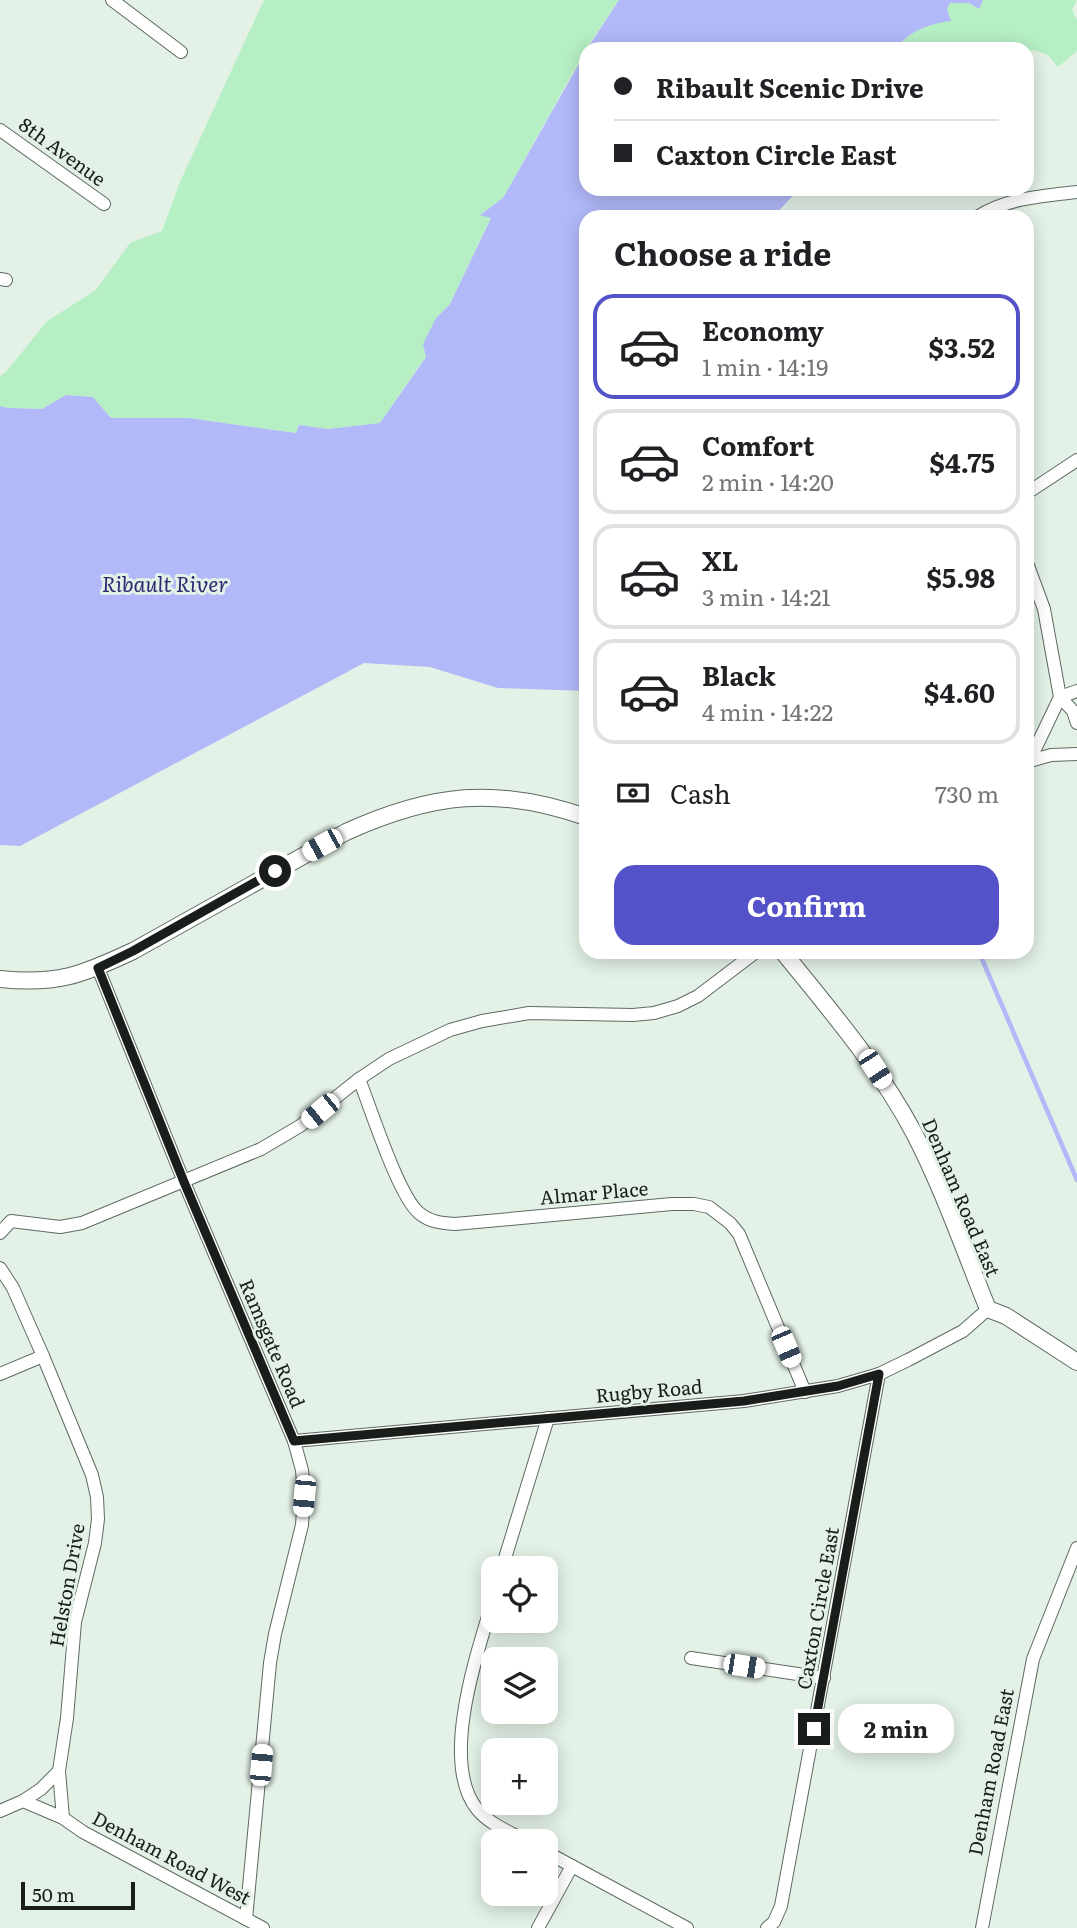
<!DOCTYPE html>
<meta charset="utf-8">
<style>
body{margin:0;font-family:Literata,serif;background:#f2f2f2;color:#202124;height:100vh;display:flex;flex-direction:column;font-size:26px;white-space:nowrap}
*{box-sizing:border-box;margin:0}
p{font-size:23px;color:#757577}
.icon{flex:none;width:38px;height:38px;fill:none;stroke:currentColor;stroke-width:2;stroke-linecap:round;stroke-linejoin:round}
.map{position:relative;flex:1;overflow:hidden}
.side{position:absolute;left:579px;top:210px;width:455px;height:749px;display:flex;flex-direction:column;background:#fff;border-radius:21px;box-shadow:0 4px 18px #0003}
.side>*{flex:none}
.banner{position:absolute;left:579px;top:42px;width:455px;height:154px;border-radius:21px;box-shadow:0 4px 18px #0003;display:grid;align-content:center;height:154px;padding:0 35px;background:#fff}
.fabs{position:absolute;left:481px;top:1556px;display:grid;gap:14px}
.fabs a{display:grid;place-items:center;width:77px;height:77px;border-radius:14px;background:#fff;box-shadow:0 4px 18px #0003;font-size:35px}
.scale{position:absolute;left:21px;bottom:18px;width:114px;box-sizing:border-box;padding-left:7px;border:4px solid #191e1a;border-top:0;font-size:19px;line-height:24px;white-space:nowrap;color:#191e1a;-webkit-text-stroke:5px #e3f1e6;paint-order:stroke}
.end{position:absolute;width:32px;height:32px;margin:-16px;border:9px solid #191e1a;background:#fff;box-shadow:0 0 0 4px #fff}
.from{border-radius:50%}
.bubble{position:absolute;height:49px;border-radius:21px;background:#fff;box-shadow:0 4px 18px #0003;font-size:23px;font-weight:700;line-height:49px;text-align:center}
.car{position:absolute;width:21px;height:42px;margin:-21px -10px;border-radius:9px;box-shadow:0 0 5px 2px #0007;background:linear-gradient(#fff 24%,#345 0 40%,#fff 0 76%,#345 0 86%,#fff 0)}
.banner b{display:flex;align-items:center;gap:24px;height:66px;font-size:26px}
.banner b+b{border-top:2px solid #e0e0e0}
.banner i{width:18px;height:18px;background:#202124}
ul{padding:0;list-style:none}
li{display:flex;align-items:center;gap:21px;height:105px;margin:0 14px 10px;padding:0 21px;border:4px solid #e0e0e0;border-radius:21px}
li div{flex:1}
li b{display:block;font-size:26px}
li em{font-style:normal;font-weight:700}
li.selected{border-color:#5352c9}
li>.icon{width:63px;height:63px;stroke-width:1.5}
h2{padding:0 35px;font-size:32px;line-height:84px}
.pay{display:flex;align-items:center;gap:18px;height:77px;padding:0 35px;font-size:26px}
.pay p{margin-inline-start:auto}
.button{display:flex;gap:14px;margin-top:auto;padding:14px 35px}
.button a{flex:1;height:80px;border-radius:21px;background:#5352c9;color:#fff;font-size:28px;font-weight:700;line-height:80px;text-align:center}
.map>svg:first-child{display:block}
.green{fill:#b6efc4}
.water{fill:#b1b9f9}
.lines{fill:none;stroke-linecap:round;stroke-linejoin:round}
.stream{stroke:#b1b9f9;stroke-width:4.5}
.minor-casing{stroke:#5e6a60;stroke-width:14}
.tertiary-casing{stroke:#5e6a60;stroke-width:18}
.minor{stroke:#fff;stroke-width:12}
.tertiary{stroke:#fff;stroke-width:16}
.route{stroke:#191e1a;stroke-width:9}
.labels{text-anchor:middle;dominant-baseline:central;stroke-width:6;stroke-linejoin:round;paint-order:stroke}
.street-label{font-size:19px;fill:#191e1a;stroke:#e3f1e6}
.water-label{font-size:21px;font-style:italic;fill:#2b2a72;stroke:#e3f1e6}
</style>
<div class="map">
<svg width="1077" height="1928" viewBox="0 0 1077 1928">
<rect width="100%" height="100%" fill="#e3f1e6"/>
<g class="green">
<path d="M 264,0 L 619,0 L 586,49 L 503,198 L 481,214 L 491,217 L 450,304 L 436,318 L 423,344 L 426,356 L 380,423 L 328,429 L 299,425 L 296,433 L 188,418 L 111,418 L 93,397 L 66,395 L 42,409 L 8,408 L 0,406 L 0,376 L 7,371 L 47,321 L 96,290 L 130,243 L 162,231 L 180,182 Z"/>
<path d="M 983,0 L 1077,0 L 1072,10 L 1077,20 L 1077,51 L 1058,67 L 1048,55 L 1034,50 L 1027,52 L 1027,49 L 897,49 C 906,32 936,24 950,3 L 969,3 L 978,9 Z"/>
</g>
<g class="water">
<path d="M 619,0 L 983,0 L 979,9 L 969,3 L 950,3 L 947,9 L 951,21 C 932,23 907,31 897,49 L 587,49 Z"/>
<path d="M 586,51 L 586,189 L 799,189 L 773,217 L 586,217 L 586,691 L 498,688 L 430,667 L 364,663 L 20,846 L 0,845 L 0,406 L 8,408 L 42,409 L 66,395 L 93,397 L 111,418 L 188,418 L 296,433 L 299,425 L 328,429 L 380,423 L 426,357 L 423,344 L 436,318 L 450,304 L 491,218 L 480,215 L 503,198 Z"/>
</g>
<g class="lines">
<path class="stream" d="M 979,952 L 1077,1180"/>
<defs>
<g id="minor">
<path d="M 112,0 L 181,52"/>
<path d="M 0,130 L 104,204"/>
<path d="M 977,217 C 1007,198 1042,196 1077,192"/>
<path d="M 0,279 L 6,280"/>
<path d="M 1027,493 L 1077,460"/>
<path d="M 1027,563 L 1044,609 L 1060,697 L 1027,766"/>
<path d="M 1077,691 L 1060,697 L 1073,711 L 1077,723"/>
<path d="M 1030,761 L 1051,755 L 1077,754"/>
<path d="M 98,968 L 184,1182 L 294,1441 L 302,1470 L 304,1496 L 302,1525 L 275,1634 L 270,1663 L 246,1919"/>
<path d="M 359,1079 C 371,1109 398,1195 419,1213 C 430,1222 441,1223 455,1224 L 672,1204 L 694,1204 L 709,1207 L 730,1223 L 739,1234 L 805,1392"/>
<path d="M 0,1233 L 11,1221 L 60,1227 L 82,1223 L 261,1149 L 300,1126 L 359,1079 L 389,1059 L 450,1030 L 482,1021 L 529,1013 L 633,1015 L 654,1013 L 678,1006 L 698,996 L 756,952"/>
<path d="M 0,1268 L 13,1288 L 43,1356 L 92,1475 L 97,1497 L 98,1519 L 95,1543 L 75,1622 L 67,1718 L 59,1771 L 63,1818"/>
<path d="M 0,1374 L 43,1356"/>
<path d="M 294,1441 L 744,1401 L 838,1386 L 879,1374 L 908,1360 L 963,1331 L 988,1309"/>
<path d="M 502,1568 L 548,1418"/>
<path d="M 494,1597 C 478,1650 439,1762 477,1809 C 489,1824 510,1832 526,1841"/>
<path d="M 691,1658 L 824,1678"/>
<path d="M 23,1801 L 41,1789 L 59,1771"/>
<path d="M 0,1811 L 23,1801 L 63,1818 L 83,1832 L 263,1928"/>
<path d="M 546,1852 L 687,1928"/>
<path d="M 538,1928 L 572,1866"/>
<path d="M 767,1928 L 774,1922 L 781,1906 L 879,1374"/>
<path d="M 982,1928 L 1033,1659 L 1077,1548"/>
</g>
<g id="tertiary">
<path d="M 783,952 C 830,1010 879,1067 914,1133 C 943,1189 964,1250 988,1309 L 1006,1316 L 1077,1362"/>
<path d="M 0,979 C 57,985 82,975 133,951 L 346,832 C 432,793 496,786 586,817"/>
</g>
</defs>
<use href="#minor" class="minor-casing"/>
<use href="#tertiary" class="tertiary-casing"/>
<use href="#minor" class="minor"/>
<use href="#tertiary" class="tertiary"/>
</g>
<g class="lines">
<path class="route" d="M 275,871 L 133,951 L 98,968 L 184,1182 L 294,1441 L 744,1401 L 838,1386 L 879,1374 L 814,1729"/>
</g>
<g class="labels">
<g class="street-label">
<text transform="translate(63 151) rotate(36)">8th Avenue</text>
<text transform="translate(594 1192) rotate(-5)">Almar Place</text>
<text transform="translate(962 1197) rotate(67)">Denham Road East</text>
<text transform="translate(273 1343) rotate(67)">Ramsgate Road</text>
<text transform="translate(649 1390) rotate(-5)">Rugby Road</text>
<text transform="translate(66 1585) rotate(-80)">Helston Drive</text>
<text transform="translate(817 1608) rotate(-80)">Caxton Circle East</text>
<text transform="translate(990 1772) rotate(-79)">Denham Road East</text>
<text transform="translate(172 1857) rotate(28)">Denham Road West</text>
</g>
<g class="water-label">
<text x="165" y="582">Ribault River</text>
</g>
</g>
</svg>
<div class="fabs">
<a><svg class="icon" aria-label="locate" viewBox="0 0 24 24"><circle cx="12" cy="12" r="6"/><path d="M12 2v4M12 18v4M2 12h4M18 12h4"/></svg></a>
<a><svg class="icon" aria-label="layers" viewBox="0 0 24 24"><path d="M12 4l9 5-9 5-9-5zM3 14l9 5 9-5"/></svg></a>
<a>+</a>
<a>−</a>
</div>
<div class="scale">50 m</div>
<i class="end from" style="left:275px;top:871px"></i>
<i class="end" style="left:814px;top:1729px"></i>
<div class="bubble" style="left:838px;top:1704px;width:116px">2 min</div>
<i class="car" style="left:322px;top:845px;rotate:241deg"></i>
<i class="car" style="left:875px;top:1069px;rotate:147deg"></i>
<i class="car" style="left:320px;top:1111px;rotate:231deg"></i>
<i class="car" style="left:786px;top:1347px;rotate:157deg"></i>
<i class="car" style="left:304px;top:1496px;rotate:185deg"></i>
<i class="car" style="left:744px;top:1666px;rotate:99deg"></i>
<i class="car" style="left:261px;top:1765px;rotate:5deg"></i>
<div class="banner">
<b><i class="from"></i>Ribault Scenic Drive</b>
<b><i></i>Caxton Circle East</b>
</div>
<section class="side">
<h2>Choose a ride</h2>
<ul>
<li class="selected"><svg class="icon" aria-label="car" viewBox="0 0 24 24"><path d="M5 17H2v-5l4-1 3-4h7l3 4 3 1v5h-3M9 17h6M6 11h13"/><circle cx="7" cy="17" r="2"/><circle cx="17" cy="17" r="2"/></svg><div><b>Economy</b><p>1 min · 14:19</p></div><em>$3.52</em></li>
<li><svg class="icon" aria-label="car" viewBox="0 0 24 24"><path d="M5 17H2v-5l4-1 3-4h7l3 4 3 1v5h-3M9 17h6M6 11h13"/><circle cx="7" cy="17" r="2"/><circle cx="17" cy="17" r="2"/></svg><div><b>Comfort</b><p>2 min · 14:20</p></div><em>$4.75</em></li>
<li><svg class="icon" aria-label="car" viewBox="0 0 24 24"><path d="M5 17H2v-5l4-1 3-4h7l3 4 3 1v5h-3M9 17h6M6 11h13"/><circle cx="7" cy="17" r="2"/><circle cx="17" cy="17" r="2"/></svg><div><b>XL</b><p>3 min · 14:21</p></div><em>$5.98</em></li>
<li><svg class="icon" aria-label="car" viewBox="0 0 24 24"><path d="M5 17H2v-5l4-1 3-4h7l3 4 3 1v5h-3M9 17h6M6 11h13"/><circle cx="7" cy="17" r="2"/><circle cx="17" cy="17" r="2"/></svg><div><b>Black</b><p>4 min · 14:22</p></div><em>$4.60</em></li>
</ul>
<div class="pay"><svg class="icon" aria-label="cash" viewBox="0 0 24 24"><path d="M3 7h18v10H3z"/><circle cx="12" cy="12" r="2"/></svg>Cash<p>730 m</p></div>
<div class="button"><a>Confirm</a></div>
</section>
</div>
